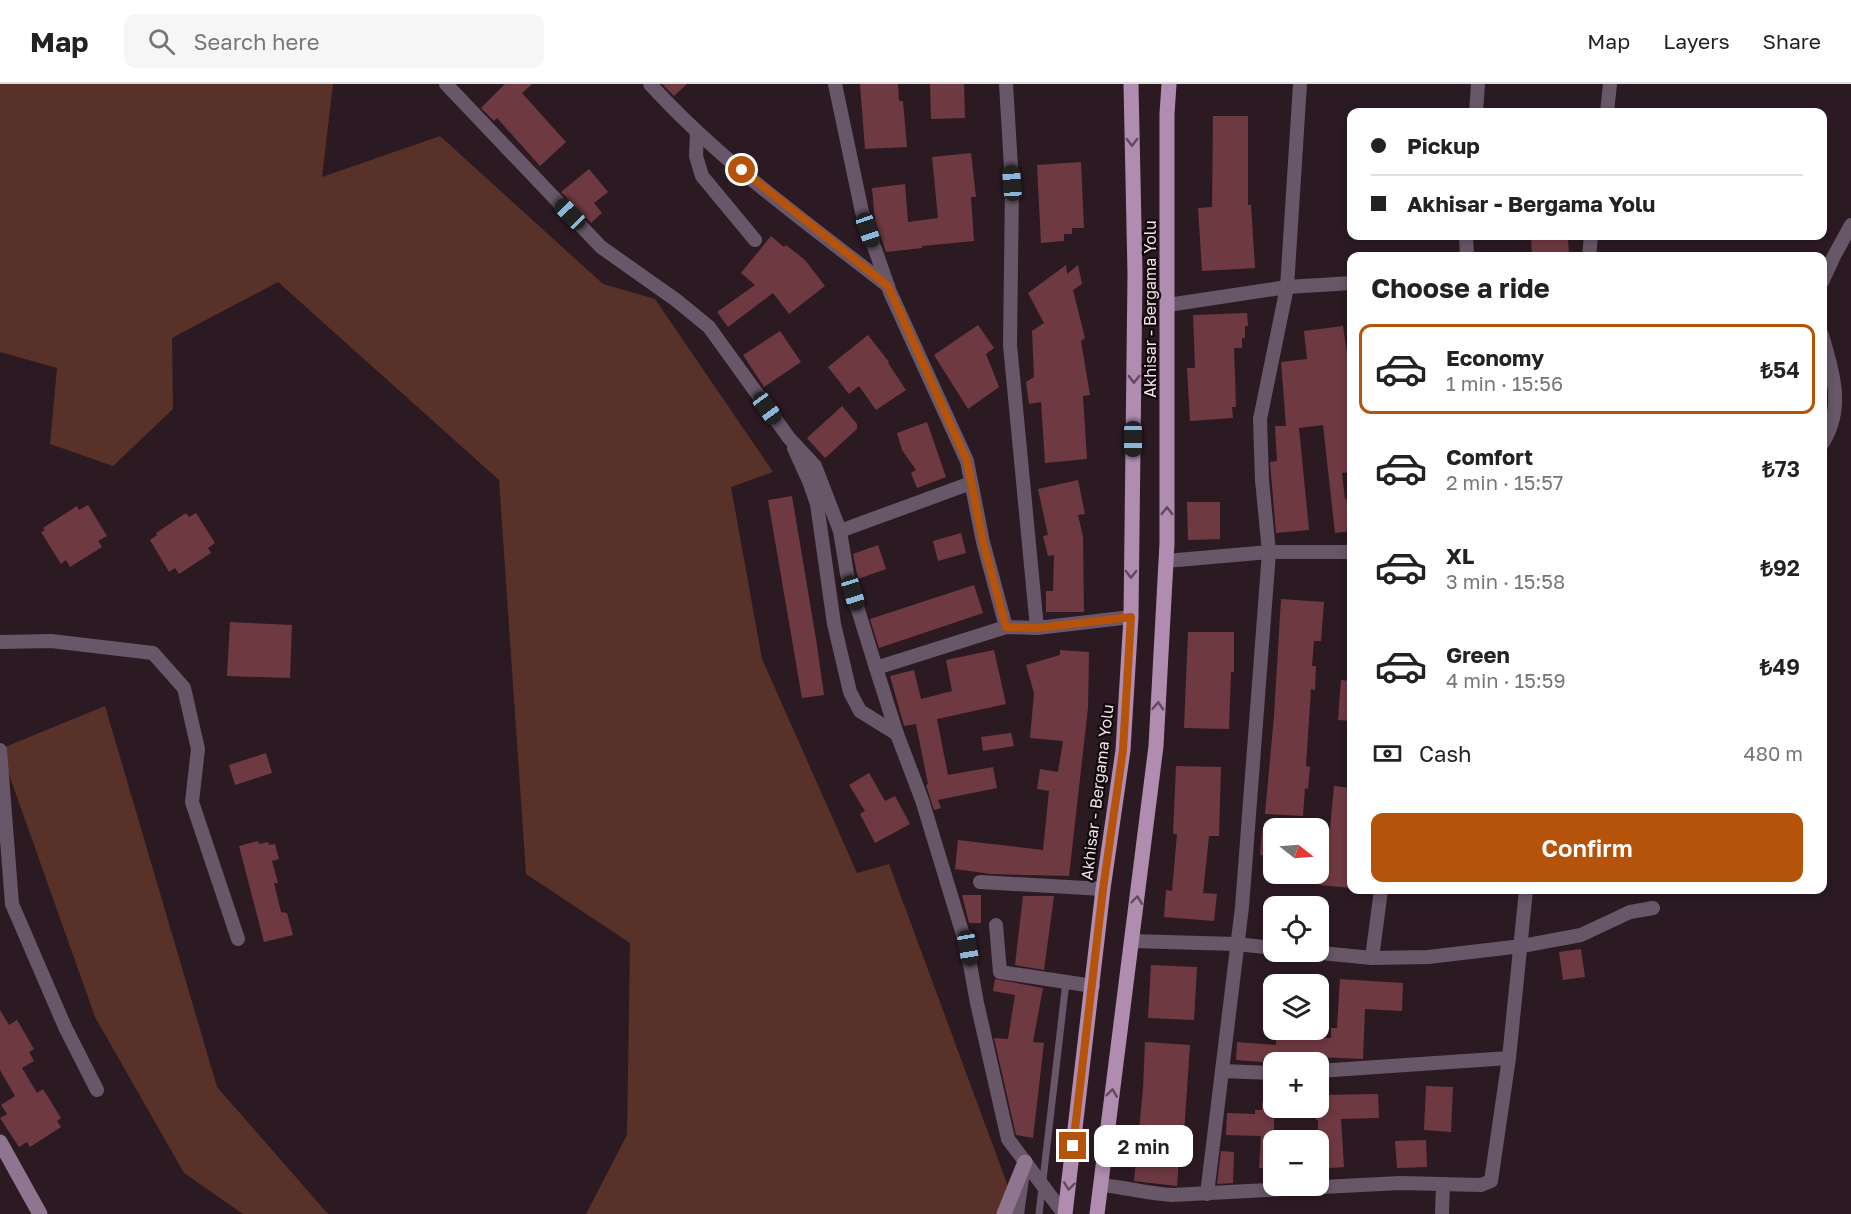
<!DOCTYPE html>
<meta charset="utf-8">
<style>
body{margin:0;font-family:"Golos Text",sans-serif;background:#f6f6f6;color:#222;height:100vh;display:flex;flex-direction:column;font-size:22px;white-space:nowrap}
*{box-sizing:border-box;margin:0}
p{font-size:20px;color:#767676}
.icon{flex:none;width:33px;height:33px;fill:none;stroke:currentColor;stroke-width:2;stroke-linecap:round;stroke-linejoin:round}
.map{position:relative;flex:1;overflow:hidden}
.drawer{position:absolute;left:1347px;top:168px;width:480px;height:642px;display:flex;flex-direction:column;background:#fff;border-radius:12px;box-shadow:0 3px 9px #0003}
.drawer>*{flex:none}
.guide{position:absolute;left:1347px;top:24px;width:480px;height:132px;border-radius:12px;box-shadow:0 3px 9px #0003;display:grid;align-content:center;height:132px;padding:0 24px;background:#fff}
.needle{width:39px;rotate:107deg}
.controls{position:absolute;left:1263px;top:734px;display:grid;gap:12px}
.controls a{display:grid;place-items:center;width:66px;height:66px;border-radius:12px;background:#fff;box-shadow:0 3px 9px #0003;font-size:30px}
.end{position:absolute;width:27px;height:27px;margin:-14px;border:8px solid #b45309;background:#fff;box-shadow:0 0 0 3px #fff}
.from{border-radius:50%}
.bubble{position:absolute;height:42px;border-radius:12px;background:#fff;box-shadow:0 3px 9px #0003;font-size:20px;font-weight:600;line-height:42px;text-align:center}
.car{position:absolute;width:18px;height:36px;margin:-18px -9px;border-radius:8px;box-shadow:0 0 4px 2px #0007;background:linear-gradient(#222 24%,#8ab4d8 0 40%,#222 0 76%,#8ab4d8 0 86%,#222 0)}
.guide b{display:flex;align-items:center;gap:21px;height:57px;font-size:22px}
.guide b+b{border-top:2px solid #e0e0e0}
.guide i{width:15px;height:15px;background:#222}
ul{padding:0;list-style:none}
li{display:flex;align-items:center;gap:18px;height:90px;margin:0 12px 9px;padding:0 12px;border:3px solid transparent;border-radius:12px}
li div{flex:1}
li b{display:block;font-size:22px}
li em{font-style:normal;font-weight:600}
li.active{border-color:#b45309}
li>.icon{width:54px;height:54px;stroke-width:1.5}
h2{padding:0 24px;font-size:27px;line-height:72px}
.pay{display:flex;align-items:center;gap:15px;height:66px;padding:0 24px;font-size:22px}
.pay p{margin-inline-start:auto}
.button{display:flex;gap:12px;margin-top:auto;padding:12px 24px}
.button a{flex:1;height:69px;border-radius:12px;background:#b45309;color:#fff;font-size:24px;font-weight:600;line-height:69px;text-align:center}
header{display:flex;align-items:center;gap:36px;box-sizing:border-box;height:84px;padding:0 30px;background:#fff;border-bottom:2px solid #e0e0e0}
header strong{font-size:28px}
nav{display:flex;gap:33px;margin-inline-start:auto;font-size:21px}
.search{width:420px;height:54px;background:#f6f6f6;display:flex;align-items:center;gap:15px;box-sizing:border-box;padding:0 21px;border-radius:12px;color:#767676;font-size:22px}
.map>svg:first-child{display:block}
.green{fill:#583128}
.building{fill:#6f3941}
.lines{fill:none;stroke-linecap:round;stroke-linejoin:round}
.lane{stroke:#675768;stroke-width:7}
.street{stroke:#675768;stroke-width:14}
.secondary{stroke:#907590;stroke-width:15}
.primary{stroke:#af8cb0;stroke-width:15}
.oneway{stroke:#604a5e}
.route{stroke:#b45309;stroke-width:8}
.labels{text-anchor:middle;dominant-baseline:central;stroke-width:4.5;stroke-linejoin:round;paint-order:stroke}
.street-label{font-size:16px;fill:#f0e3e9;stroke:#10080b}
</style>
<header>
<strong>Map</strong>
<div class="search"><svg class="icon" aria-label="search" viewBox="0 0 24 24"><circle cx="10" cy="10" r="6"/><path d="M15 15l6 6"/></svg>Search here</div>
<nav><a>Map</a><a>Layers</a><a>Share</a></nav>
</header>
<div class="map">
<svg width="1851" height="1130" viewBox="0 0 1851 1130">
<rect width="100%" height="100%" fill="#2c1a23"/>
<g class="green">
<path d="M 0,0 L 333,0 L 322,93 L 440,52 L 603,200 L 655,215 L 773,388 L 731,403 L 762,575 L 857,789 L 889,780 L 1013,1116 L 1011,1130 L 586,1130 L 627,1051 L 630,859 L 526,790 L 499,396 L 278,198 L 172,254 L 173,325 L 113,382 L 50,360 L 57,284 L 0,268 Z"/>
<path d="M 105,622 L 217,1003 L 328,1130 L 243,1130 L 184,1089 L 95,933 L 0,665 Z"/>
</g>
<g class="building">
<path d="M 505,0 L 532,0 L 522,9 L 566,58 L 540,82 L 497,34 L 494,37 L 481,24 Z"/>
<path d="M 662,0 L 687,0 L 674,12 Z"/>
<path d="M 860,0 L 898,0 L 899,17 L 903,17 L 907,63 L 865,65 Z"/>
<path d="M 930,0 L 964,0 L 965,34 L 931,35 Z"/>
<path d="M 1213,32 L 1248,32 L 1248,121 L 1251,121 L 1255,184 L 1202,187 L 1198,124 L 1212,123 Z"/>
<path d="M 971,69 L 976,113 L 971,113 L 974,157 L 922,162 L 922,164 L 886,168 L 875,137 L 872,104 L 905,100 L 908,138 L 938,134 L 932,73 Z"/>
<path d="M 1081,78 L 1084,144 L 1072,144 L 1072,150 L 1064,150 L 1064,157 L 1041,159 L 1037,81 Z"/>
<path d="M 589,85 L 608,108 L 594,119 L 602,129 L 591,139 L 561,108 Z"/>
<path d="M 771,152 L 784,163 L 786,161 L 805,176 L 825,202 L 789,230 L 773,209 L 728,243 L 717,228 L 755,201 L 741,189 Z"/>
<path d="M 1568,152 L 1569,172 L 1532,172 L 1531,154 Z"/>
<path d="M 1066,181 L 1067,190 L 1078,181 L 1082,200 L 1073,206 L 1085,254 L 1081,257 L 1090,311 L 1083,312 L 1087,375 L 1045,379 L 1041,318 L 1029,320 L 1026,298 L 1034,293 L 1032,247 L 1044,239 L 1028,209 Z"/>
<path d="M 1247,229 L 1248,242 L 1245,242 L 1245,254 L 1242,254 L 1242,264 L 1234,264 L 1236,323 L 1232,323 L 1233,334 L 1190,337 L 1187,284 L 1195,284 L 1193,231 Z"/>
<path d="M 978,241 L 994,264 L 986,270 L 999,303 L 968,325 L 934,271 Z"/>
<path d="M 1343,242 L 1352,303 L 1352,388 L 1342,389 L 1345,415 L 1352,414 L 1352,447 L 1335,449 L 1323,341 L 1299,344 L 1309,446 L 1276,449 L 1270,378 L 1277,377 L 1275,342 L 1286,342 L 1281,278 L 1307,275 L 1304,247 Z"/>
<path d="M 780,247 L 801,278 L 764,303 L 743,271 Z"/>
<path d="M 868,251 L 889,278 L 888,279 L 906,306 L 876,326 L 859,302 L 849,310 L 828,283 Z"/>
<path d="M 842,322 L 857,340 L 857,345 L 825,374 L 807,354 Z"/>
<path d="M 927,338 L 946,393 L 917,404 L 911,389 L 916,386 L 902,366 L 897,349 Z"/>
<path d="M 1078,396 L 1085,430 L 1078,431 L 1083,453 L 1084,528 L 1046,528 L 1046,507 L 1053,507 L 1054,471 L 1048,472 L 1043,452 L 1048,451 L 1038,405 Z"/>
<path d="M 792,412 L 816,555 L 824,611 L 802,614 L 768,416 Z"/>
<path d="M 1187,418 L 1220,418 L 1220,455 L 1188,456 Z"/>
<path d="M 88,421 L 107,452 L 98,457 L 102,463 L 70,483 L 66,476 L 61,480 L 41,448 L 45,446 L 43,444 L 77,422 L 79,426 Z"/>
<path d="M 186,429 L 189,433 L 196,429 L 215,459 L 208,464 L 211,469 L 179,490 L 175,484 L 169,488 L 150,456 L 157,451 L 156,449 Z"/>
<path d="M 961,449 L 966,469 L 938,477 L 933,457 Z"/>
<path d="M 878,461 L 886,485 L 858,495 L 853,470 Z"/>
<path d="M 974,501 L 983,529 L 879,564 L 870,535 Z"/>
<path d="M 1281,515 L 1324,518 L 1321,557 L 1314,557 L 1312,582 L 1316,582 L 1315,606 L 1311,605 L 1306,682 L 1310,683 L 1308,705 L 1305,704 L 1303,732 L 1265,730 L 1274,632 Z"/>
<path d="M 230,538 L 292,541 L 290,594 L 227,592 Z"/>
<path d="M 1188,548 L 1234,548 L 1234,588 L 1231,588 L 1229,645 L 1184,644 Z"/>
<path d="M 994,566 L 1006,620 L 937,635 L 948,691 L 993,683 L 997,704 L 938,716 L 941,724 L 934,726 L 926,701 L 928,700 L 916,640 L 904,642 L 890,592 L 914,586 L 921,615 L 952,607 L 946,576 Z"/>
<path d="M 1060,566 L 1089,568 L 1088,624 L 1069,792 L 991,790 L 955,785 L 958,756 L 1043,766 L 1049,707 L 1037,705 L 1040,685 L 1058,688 L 1063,657 L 1030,654 L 1034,609 L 1026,581 L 1060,571 Z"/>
<path d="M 1341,596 L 1352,597 L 1352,637 L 1338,636 Z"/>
<path d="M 1011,649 L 1014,662 L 983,667 L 981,653 Z"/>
<path d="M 266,669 L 272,689 L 235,701 L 229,681 Z"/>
<path d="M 1176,682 L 1221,683 L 1219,752 L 1209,752 L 1203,809 L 1217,810 L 1214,837 L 1164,833 L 1166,806 L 1172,807 L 1177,750 L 1173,750 Z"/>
<path d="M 869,689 L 885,717 L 895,712 L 910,740 L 875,759 L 860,730 L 865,727 L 849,701 Z"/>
<path d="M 1334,702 L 1352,704 L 1352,804 L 1319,801 L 1326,745 L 1330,745 Z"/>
<path d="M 1262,747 L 1274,748 L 1274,773 L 1260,771 Z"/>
<path d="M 258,757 L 259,760 L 268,758 L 269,761 L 275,760 L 279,775 L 272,777 L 278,799 L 274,799 L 281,828 L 287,829 L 293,851 L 264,858 L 239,762 Z"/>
<path d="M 962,811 L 981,811 L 981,839 L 969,839 Z"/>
<path d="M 1023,812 L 1054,812 L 1044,886 L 1015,881 Z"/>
<path d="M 1581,865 L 1585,893 L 1563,896 L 1559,868 Z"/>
<path d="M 1151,881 L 1197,883 L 1194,936 L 1148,934 Z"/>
<path d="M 995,895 L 1043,904 L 1033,958 L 1044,959 L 1033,1054 L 1016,1051 L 994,954 L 1008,955 L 1015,911 L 993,907 Z"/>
<path d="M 1340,895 L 1403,899 L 1402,927 L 1365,925 L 1363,975 L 1318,973 L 1318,976 L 1263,975 L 1263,978 L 1236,976 L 1237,958 L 1276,961 L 1276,953 L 1331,954 L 1331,944 L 1337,944 Z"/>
<path d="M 0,926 L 9,941 L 17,936 L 34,965 L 29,968 L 34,977 L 22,984 L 37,1009 L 43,1005 L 61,1034 L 57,1037 L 61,1043 L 30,1063 L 27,1058 L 19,1063 L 0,1034 L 7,1030 L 1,1021 L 15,1012 L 0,986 Z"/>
<path d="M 1145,958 L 1190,961 L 1184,1049 L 1181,1049 L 1177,1102 L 1134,1097 L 1143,1005 Z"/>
<path d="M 1426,1002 L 1453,1003 L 1451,1048 L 1424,1046 Z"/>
<path d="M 1378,1010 L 1379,1034 L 1341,1035 L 1344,1083 L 1318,1085 L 1318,1036 L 1316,1036 L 1315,1023 L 1318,1023 L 1318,1011 Z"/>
<path d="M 1262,1018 L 1274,1018 L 1274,1084 L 1259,1084 L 1261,1052 L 1226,1051 L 1227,1029 L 1255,1030 L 1255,1026 L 1262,1026 Z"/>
<path d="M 1426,1056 L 1427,1083 L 1397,1084 L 1395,1057 Z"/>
<path d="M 1221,1067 L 1234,1068 L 1233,1099 L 1217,1100 Z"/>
</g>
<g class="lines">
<path class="lane" d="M 1039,1130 L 1066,898"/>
<g class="street">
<path d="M 446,0 L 601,163 L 676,216 L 709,243 L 789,354 L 815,382 L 840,447 L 847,490 L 876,584 L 1006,543 L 1037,544 L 1131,533"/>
<path d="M 650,0 C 720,77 806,138 888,202"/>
<path d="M 835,0 L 862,128 L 890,208 L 967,377 L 983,458 L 1006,543"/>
<path d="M 1006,0 L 1012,100 L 1010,261 L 1037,544"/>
<path d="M 1476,28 L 1478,0"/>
<path d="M 1607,28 L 1610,0"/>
<path d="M 697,48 L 696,72 L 702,92 L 755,156"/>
<path d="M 1466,152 L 1467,172"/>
<path d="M 1589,172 L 1591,152"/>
<path d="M 1822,198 L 1834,172 L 1851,141"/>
<path d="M 1168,221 L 1287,203 L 1352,199"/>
<path d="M 1822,251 C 1833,288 1845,325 1822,360"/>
<path d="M 794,364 L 809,397 L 817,420 L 834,540 L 850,608 L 860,627 L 897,650"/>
<path d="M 840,447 L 971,399"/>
<path d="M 1166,477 L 1269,468 L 1352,468"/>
<path d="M 0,558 L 51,557 L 153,569 L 184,604 L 198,665 L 192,718 L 238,855"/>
<path d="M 876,584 L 897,650 L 922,716 L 967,864 L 977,919 L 1008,1055 L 1064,1130"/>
<path d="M 0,666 L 12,820 L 65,943 L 97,1006"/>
<path d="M 980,798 L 1103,805"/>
<path d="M 996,841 L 1000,888 L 1093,902"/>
<path d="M 1131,857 L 1236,860 L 1274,864"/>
<path d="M 1301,867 L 1372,874 L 1428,873 L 1522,862 L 1581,851 L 1630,828 L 1653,824"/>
<path d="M 1372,874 L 1381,806"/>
<path d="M 1222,987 L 1274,989"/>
<path d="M 1318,987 L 1509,974"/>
<path d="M 1101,1101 C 1125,1103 1147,1110 1172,1111 L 1400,1099 L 1481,1101 L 1491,1097 L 1509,974 L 1526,806"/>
<path d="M 1207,1110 L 1242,823 L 1269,468 L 1262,396 L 1260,335 L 1287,203 L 1300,0"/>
<path d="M 1017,1130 L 1022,1095"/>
<path d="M 1442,1130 L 1443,1100"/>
</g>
<g class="secondary">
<path d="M 0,1058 L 40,1130"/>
<path d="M 1004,1130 L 1025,1078"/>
</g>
<g class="primary">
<path d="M 1065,1130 L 1103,805 L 1123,666 L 1131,533 L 1135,190 L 1131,0"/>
<path d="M 1097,1130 L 1156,662 L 1167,459 L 1167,30 L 1169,0"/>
</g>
</g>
<defs><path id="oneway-chevron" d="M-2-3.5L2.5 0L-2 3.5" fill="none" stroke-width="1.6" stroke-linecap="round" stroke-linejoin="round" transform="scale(1.5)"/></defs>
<g class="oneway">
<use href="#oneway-chevron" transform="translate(1132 58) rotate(89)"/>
<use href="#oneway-chevron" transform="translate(1134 295) rotate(91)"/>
<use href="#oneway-chevron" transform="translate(1167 427) rotate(-90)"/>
<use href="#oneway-chevron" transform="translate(1131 490) rotate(91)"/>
<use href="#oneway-chevron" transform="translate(1158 622) rotate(-87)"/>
<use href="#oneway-chevron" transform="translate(1137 816) rotate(-83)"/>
<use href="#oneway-chevron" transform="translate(1112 1009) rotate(-83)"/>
<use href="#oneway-chevron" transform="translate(1069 1102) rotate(97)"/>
</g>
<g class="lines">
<path class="route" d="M 742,86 L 888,202 L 967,377 L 983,458 L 1006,543 L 1037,544 L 1131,533 L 1123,666 L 1103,805 L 1073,1062"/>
</g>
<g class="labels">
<g class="street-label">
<text transform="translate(1150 225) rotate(-90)">Akhisar - Bergama Yolu</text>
<text transform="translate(1097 708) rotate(-83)">Akhisar - Bergama Yolu</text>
</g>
</g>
</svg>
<div class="controls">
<a><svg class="needle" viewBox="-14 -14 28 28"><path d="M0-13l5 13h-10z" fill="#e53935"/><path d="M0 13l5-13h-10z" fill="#767676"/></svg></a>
<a><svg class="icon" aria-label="locate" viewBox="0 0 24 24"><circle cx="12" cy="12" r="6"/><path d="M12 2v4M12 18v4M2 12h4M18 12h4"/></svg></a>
<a><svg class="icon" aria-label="layers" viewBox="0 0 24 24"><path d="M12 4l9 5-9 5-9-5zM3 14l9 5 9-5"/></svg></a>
<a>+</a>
<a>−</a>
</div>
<i class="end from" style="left:742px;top:86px"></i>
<i class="end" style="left:1073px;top:1062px"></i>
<div class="bubble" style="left:1094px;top:1041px;width:99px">2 min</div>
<i class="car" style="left:1012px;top:99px;rotate:356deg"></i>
<i class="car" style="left:570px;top:130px;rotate:316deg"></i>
<i class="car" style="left:868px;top:146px;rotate:161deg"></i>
<i class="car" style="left:767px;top:324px;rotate:144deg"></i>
<i class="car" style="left:1133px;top:355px;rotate:180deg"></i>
<i class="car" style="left:853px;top:509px;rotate:163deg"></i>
<i class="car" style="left:968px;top:864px;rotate:170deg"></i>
<div class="guide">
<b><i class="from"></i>Pickup</b>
<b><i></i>Akhisar - Bergama Yolu</b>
</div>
<section class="drawer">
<h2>Choose a ride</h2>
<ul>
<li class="active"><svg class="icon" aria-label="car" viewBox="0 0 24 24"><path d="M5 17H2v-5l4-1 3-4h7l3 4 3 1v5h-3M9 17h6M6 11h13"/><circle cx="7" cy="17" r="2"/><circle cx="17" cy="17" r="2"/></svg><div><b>Economy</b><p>1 min · 15:56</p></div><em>₺54</em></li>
<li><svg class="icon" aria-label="car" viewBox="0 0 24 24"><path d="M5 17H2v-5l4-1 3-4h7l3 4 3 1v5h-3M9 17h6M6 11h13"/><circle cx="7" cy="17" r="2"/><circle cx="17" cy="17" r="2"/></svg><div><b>Comfort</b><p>2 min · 15:57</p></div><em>₺73</em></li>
<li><svg class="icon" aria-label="car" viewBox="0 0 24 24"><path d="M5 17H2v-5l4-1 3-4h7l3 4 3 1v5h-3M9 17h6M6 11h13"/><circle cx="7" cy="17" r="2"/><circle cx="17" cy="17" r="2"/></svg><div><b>XL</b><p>3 min · 15:58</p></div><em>₺92</em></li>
<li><svg class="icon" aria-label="car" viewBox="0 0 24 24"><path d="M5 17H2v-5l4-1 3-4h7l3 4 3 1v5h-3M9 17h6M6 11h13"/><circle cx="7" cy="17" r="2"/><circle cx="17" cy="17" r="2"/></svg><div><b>Green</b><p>4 min · 15:59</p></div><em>₺49</em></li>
</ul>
<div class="pay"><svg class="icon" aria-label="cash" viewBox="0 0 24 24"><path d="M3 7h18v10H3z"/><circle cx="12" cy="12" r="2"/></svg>Cash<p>480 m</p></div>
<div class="button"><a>Confirm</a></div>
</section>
</div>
